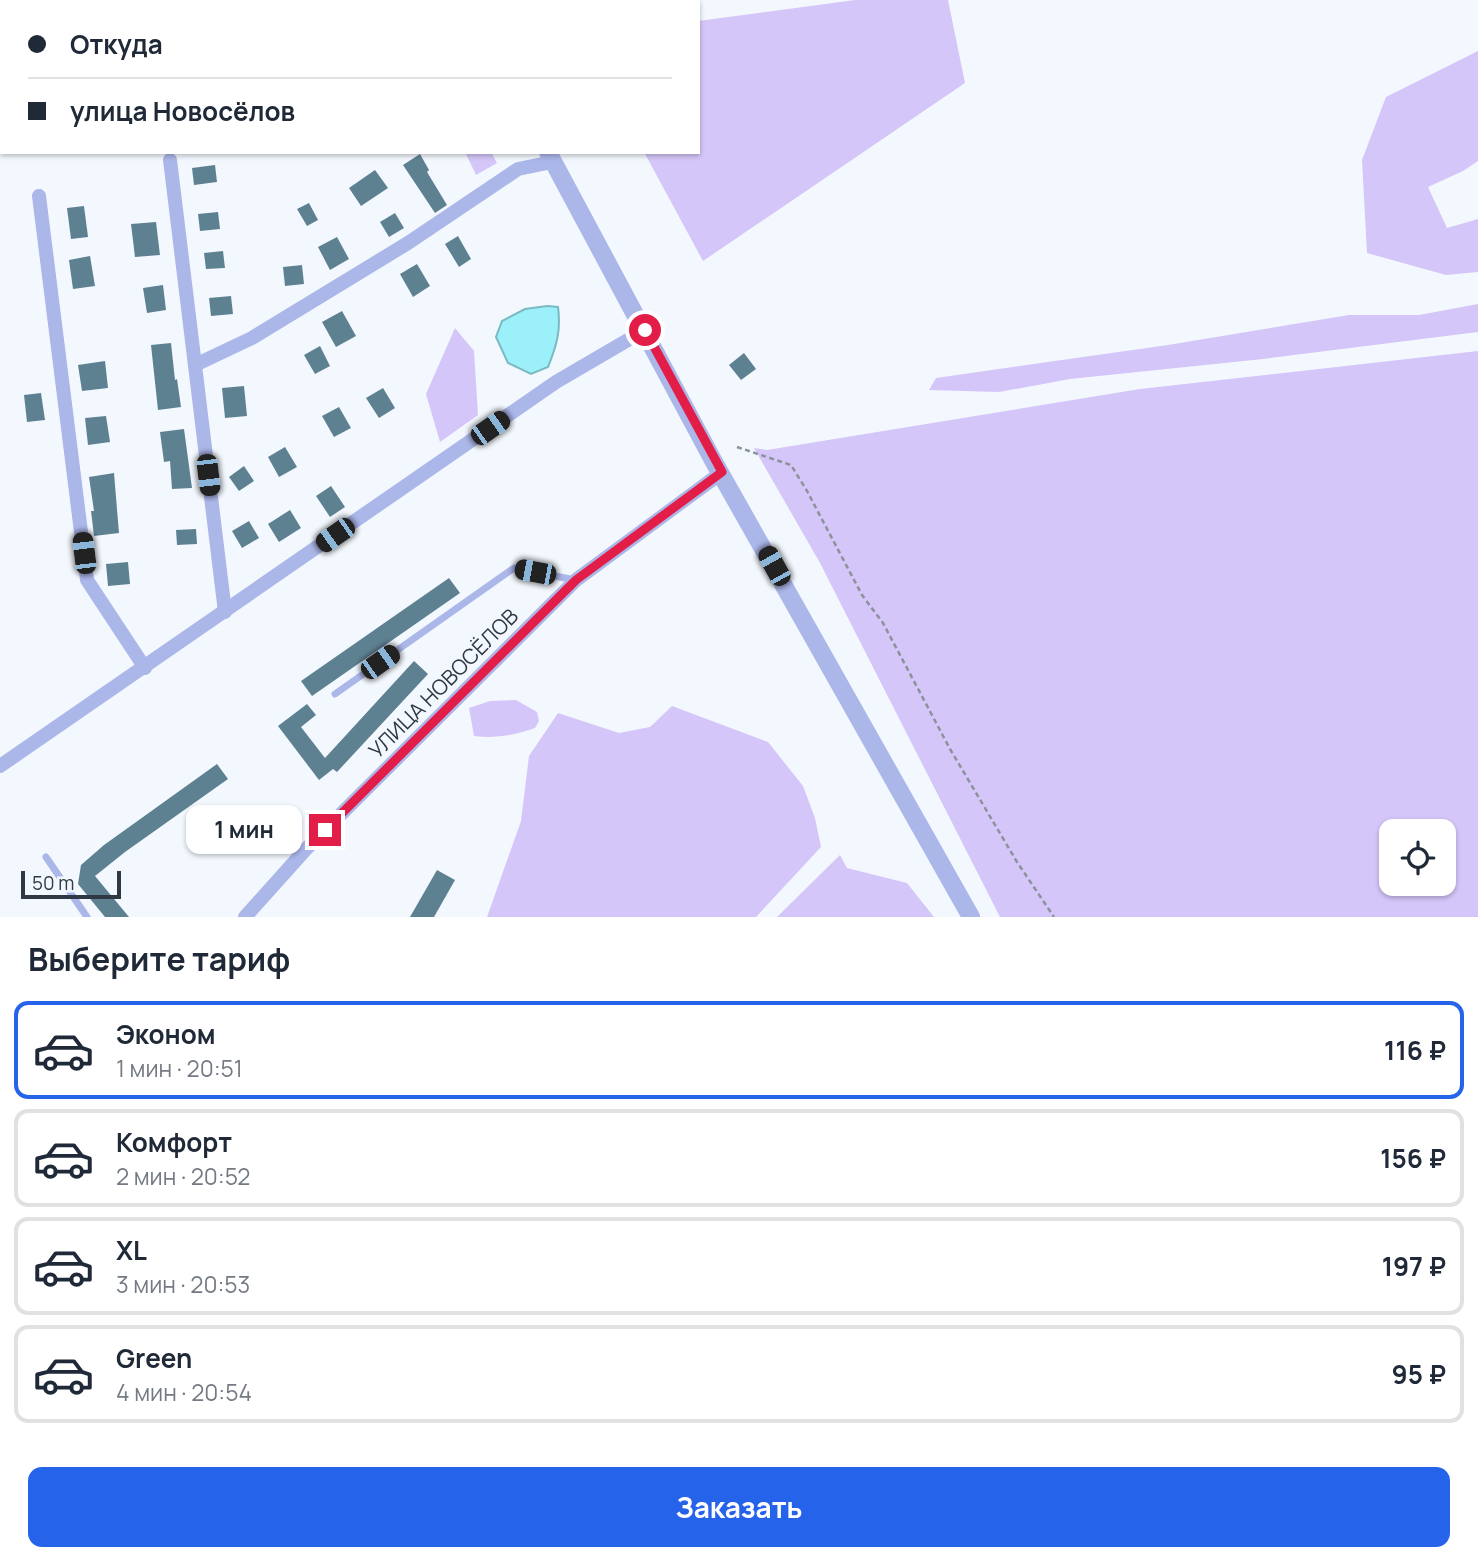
<!DOCTYPE html>
<html lang="ru">
<meta charset="utf-8">
<style>
body{margin:0;font-family:Manrope,sans-serif;background:#f2f2f3;color:#1f2937;height:100vh;display:flex;flex-direction:column;font-size:26px;white-space:nowrap}
*{box-sizing:border-box;margin:0}
p{font-size:23px;color:#747a83}
.icon{flex:none;width:38px;height:38px;fill:none;stroke:currentColor;stroke-width:2;stroke-linecap:round;stroke-linejoin:round}
.map{position:relative;height:917px;overflow:hidden}
.drawer{display:flex;flex-direction:column;background:#fff;flex:1}
.drawer>*{flex:none}
.top-card{position:absolute;left:0px;top:0px;width:700px;height:154px;box-shadow:0 2px 5px #0004;display:grid;align-content:center;height:154px;padding:0 28px;background:#fff}
.buttons{position:absolute;left:1379px;top:819px;display:grid;gap:14px}
.buttons a{display:grid;place-items:center;width:77px;height:77px;border-radius:14px;background:#fff;box-shadow:0 2px 5px #0004;font-size:35px}
.scale{position:absolute;left:21px;bottom:18px;width:100px;box-sizing:border-box;padding-left:7px;border:4px solid #2f3843;border-top:0;font-size:19px;line-height:24px;white-space:nowrap;color:#2f3843;-webkit-text-stroke:5px #f3f8fe;paint-order:stroke}
.end{position:absolute;width:32px;height:32px;margin:-16px;border:9px solid #e11d48;background:#fff;box-shadow:0 0 0 4px #fff}
.from{border-radius:50%}
.bubble{position:absolute;height:49px;border-radius:14px;background:#fff;box-shadow:0 2px 5px #0004;font-size:23px;font-weight:700;line-height:49px;text-align:center}
.car{position:absolute;width:21px;height:42px;margin:-21px -10px;border-radius:9px;box-shadow:0 0 5px 2px #0007;background:linear-gradient(#222 24%,#8ab4d8 0 40%,#222 0 76%,#8ab4d8 0 86%,#222 0)}
.top-card b{display:flex;align-items:center;gap:24px;height:66px;font-size:26px}
.top-card b+b{border-top:2px solid #e0e1e3}
.top-card i{width:18px;height:18px;background:#1f2937}
ul{padding:0;list-style:none}
li{display:flex;align-items:center;gap:21px;height:98px;margin:0 14px 10px;padding:0 14px;border:4px solid #e0e1e3;border-radius:14px}
li div{flex:1}
li b{display:block;font-size:26px}
li em{font-style:normal;font-weight:700}
li.on{border-color:#2563eb}
li>.icon{width:63px;height:63px;stroke-width:1.5}
h2{padding:0 28px;font-size:32px;line-height:84px}
.primary-button{display:flex;gap:14px;margin-top:auto;padding:14px 28px}
.primary-button a{flex:1;height:80px;border-radius:14px;background:#2563eb;color:#fff;font-size:28px;font-weight:700;line-height:80px;text-align:center}
.map>svg:first-child{display:block}
.green{fill:#d5c6f9;fill-rule:evenodd}
.water{fill:#9bf0fa;stroke:#7bb9c3;stroke-width:2}
.building{fill:#5e8192}
.lines{fill:none;stroke-linecap:round;stroke-linejoin:round}
.path{stroke:#8a929a;stroke-width:2.5;stroke-dasharray:5 3.5;stroke-linecap:butt}
.service{stroke:#abb6e9;stroke-width:7}
.minor{stroke:#abb6e9;stroke-width:14}
.tertiary{stroke:#abb6e9;stroke-width:18}
.route{stroke:#e11d48;stroke-width:9}
.labels{text-anchor:middle;dominant-baseline:central;stroke-width:7;stroke-linejoin:round;paint-order:stroke}
.street-label{font-size:21px;fill:#2f3843;stroke:#f3f8fe}
</style>
<div class="map">
<svg width="1478" height="917" viewBox="0 0 1478 917">
<rect width="100%" height="100%" fill="#f3f8fe"/>
<g class="green">
<path d="M 855,0 L 948,0 L 965,83 L 703,261 L 644,152 L 698,152 L 698,21 Z"/>
<path d="M 1478,51 L 1478,161 L 1463,171 L 1428,187 L 1447,228 L 1478,219 L 1478,272 L 1446,275 L 1367,253 L 1362,160 L 1386,97 Z"/>
<path d="M 465,152 L 491,152 L 497,163 L 476,175 Z"/>
<path d="M 1478,304 L 1478,332 L 1263,359 L 1070,379 L 999,392 L 929,390 L 936,378 L 1168,345 L 1349,315 L 1419,315 Z"/>
<path d="M 455,328 L 474,351 L 478,415 L 440,442 L 426,394 Z"/>
<path d="M 1478,351 L 1478,917 L 1000,917 L 820,563 L 754,448 L 767,450 L 1140,389 ZM 1391,831 L 1444,831 L 1444,884 L 1391,884 Z"/>
<path d="M 516,700 L 537,712 L 539,721 L 535,728 C 514,735 496,739 474,736 L 469,708 L 490,701 Z"/>
<path d="M 672,706 L 768,742 L 803,786 L 815,818 L 821,847 L 756,917 L 487,917 L 521,821 L 529,756 L 558,713 L 619,733 L 650,727 Z"/>
<path d="M 840,855 L 847,868 L 907,883 L 934,917 L 777,917 Z"/>
</g>
<path class="water" d="M 547,306 L 558,307 C 561,330 557,345 548,367 L 531,374 L 508,363 L 496,337 L 502,321 L 525,309 Z"/>
<g class="building">
<path d="M 420,154 L 429,170 L 427,172 L 447,205 L 435,213 L 403,165 Z"/>
<path d="M 215,165 L 217,182 L 194,185 L 192,168 Z"/>
<path d="M 375,170 L 388,188 L 361,206 L 349,188 Z"/>
<path d="M 309,203 L 318,220 L 307,226 L 297,209 Z"/>
<path d="M 84,206 L 88,237 L 71,239 L 67,208 Z"/>
<path d="M 218,212 L 220,229 L 200,231 L 198,214 Z"/>
<path d="M 395,213 L 404,228 L 389,237 L 380,222 Z"/>
<path d="M 156,222 L 160,255 L 135,257 L 131,224 Z"/>
<path d="M 458,236 L 471,259 L 459,267 L 445,244 Z"/>
<path d="M 337,237 L 349,259 L 330,270 L 318,247 Z"/>
<path d="M 223,251 L 225,268 L 206,269 L 204,253 Z"/>
<path d="M 90,256 L 95,286 L 73,289 L 69,260 Z"/>
<path d="M 417,264 L 430,286 L 413,297 L 400,274 Z"/>
<path d="M 302,265 L 304,284 L 285,286 L 283,267 Z"/>
<path d="M 163,285 L 166,310 L 147,313 L 143,288 Z"/>
<path d="M 231,296 L 233,314 L 211,316 L 209,298 Z"/>
<path d="M 342,311 L 356,336 L 336,347 L 322,322 Z"/>
<path d="M 171,343 L 175,380 L 177,379 L 181,407 L 158,410 L 151,345 Z"/>
<path d="M 320,346 L 330,366 L 315,374 L 304,355 Z"/>
<path d="M 744,353 L 756,369 L 741,380 L 729,365 Z"/>
<path d="M 105,361 L 108,388 L 82,391 L 78,365 Z"/>
<path d="M 244,386 L 247,416 L 225,418 L 222,388 Z"/>
<path d="M 383,388 L 395,408 L 379,418 L 366,398 Z"/>
<path d="M 41,393 L 45,420 L 27,422 L 24,395 Z"/>
<path d="M 339,407 L 351,428 L 334,437 L 322,416 Z"/>
<path d="M 106,416 L 110,442 L 88,445 L 85,418 Z"/>
<path d="M 184,429 L 192,488 L 172,489 L 170,461 L 164,462 L 160,432 Z"/>
<path d="M 285,447 L 297,467 L 279,477 L 268,457 Z"/>
<path d="M 244,466 L 254,481 L 239,491 L 229,477 Z"/>
<path d="M 114,473 L 119,533 L 94,536 L 91,511 L 94,511 L 89,477 Z"/>
<path d="M 331,486 L 345,507 L 330,517 L 316,496 Z"/>
<path d="M 290,510 L 301,528 L 279,542 L 268,524 Z"/>
<path d="M 249,521 L 259,538 L 242,548 L 232,531 Z"/>
<path d="M 196,529 L 197,544 L 177,545 L 176,530 Z"/>
<path d="M 128,562 L 130,584 L 108,586 L 106,564 Z"/>
<path d="M 449,578 L 460,593 L 312,696 L 301,681 Z"/>
<path d="M 414,661 L 428,674 L 337,772 L 333,769 L 319,780 L 278,726 L 307,704 L 316,715 L 301,727 L 325,758 Z"/>
<path d="M 217,764 L 228,779 L 125,852 L 95,876 L 129,917 L 105,917 L 78,884 L 81,865 L 104,845 Z"/>
<path d="M 437,870 L 455,880 L 434,917 L 410,917 Z"/>
</g>
<g class="lines">
<path class="path" d="M 737,447 L 791,465 L 807,491 L 862,595 L 883,623 L 950,749 L 1017,862 L 1054,917"/>
<g class="service">
<path d="M 335,694 L 514,568 L 575,580"/>
<path d="M 46,857 L 87,917"/>
</g>
<g class="minor">
<path d="M 170,160 L 225,612"/>
<path d="M 39,196 L 87,580 L 145,668"/>
<path d="M 195,365 L 252,338 L 408,243 L 518,169 L 552,162"/>
<path d="M 0,766 L 556,382 L 645,330"/>
<path d="M 245,917 L 306,849 L 576,580 L 721,473"/>
</g>
<g class="tertiary">
<path d="M 469,0 L 470,2"/>
<path d="M 548,152 L 714,462 L 971,917"/>
</g>
</g>
<g class="lines">
<path class="route" d="M 325,830 L 576,580 L 722,472 L 645,330"/>
</g>
<g class="labels">
<g class="street-label">
<text transform="translate(443 683) rotate(-45)">УЛИЦА НОВОСЁЛОВ</text>
</g>
</g>
</svg>
<div class="buttons">
<a><svg class="icon" aria-label="locate" viewBox="0 0 24 24"><circle cx="12" cy="12" r="6"/><path d="M12 2v4M12 18v4M2 12h4M18 12h4"/></svg></a>
</div>
<div class="scale">50 m</div>
<i class="end from" style="left:645px;top:330px"></i>
<i class="end" style="left:325px;top:830px"></i>
<div class="bubble" style="left:186px;top:805px;width:116px">1 мин</div>
<i class="car" style="left:490px;top:428px;rotate:55deg"></i>
<i class="car" style="left:208px;top:475px;rotate:173deg"></i>
<i class="car" style="left:335px;top:535px;rotate:235deg"></i>
<i class="car" style="left:84px;top:553px;rotate:353deg"></i>
<i class="car" style="left:774px;top:566px;rotate:331deg"></i>
<i class="car" style="left:535px;top:572px;rotate:281deg"></i>
<i class="car" style="left:380px;top:662px;rotate:55deg"></i>
<div class="top-card">
<b><i class="from"></i>Откуда</b>
<b><i></i>улица Новосёлов</b>
</div>
</div>
<section class="drawer">
<h2>Выберите тариф</h2>
<ul>
<li class="on"><svg class="icon" aria-label="car" viewBox="0 0 24 24"><path d="M5 17H2v-5l4-1 3-4h7l3 4 3 1v5h-3M9 17h6M6 11h13"/><circle cx="7" cy="17" r="2"/><circle cx="17" cy="17" r="2"/></svg><div><b>Эконом</b><p>1 мин · 20:51</p></div><em>116 ₽</em></li>
<li><svg class="icon" aria-label="car" viewBox="0 0 24 24"><path d="M5 17H2v-5l4-1 3-4h7l3 4 3 1v5h-3M9 17h6M6 11h13"/><circle cx="7" cy="17" r="2"/><circle cx="17" cy="17" r="2"/></svg><div><b>Комфорт</b><p>2 мин · 20:52</p></div><em>156 ₽</em></li>
<li><svg class="icon" aria-label="car" viewBox="0 0 24 24"><path d="M5 17H2v-5l4-1 3-4h7l3 4 3 1v5h-3M9 17h6M6 11h13"/><circle cx="7" cy="17" r="2"/><circle cx="17" cy="17" r="2"/></svg><div><b>XL</b><p>3 мин · 20:53</p></div><em>197 ₽</em></li>
<li><svg class="icon" aria-label="car" viewBox="0 0 24 24"><path d="M5 17H2v-5l4-1 3-4h7l3 4 3 1v5h-3M9 17h6M6 11h13"/><circle cx="7" cy="17" r="2"/><circle cx="17" cy="17" r="2"/></svg><div><b>Green</b><p>4 мин · 20:54</p></div><em>95 ₽</em></li>
</ul>
<div class="primary-button"><a>Заказать</a></div>
</section>
